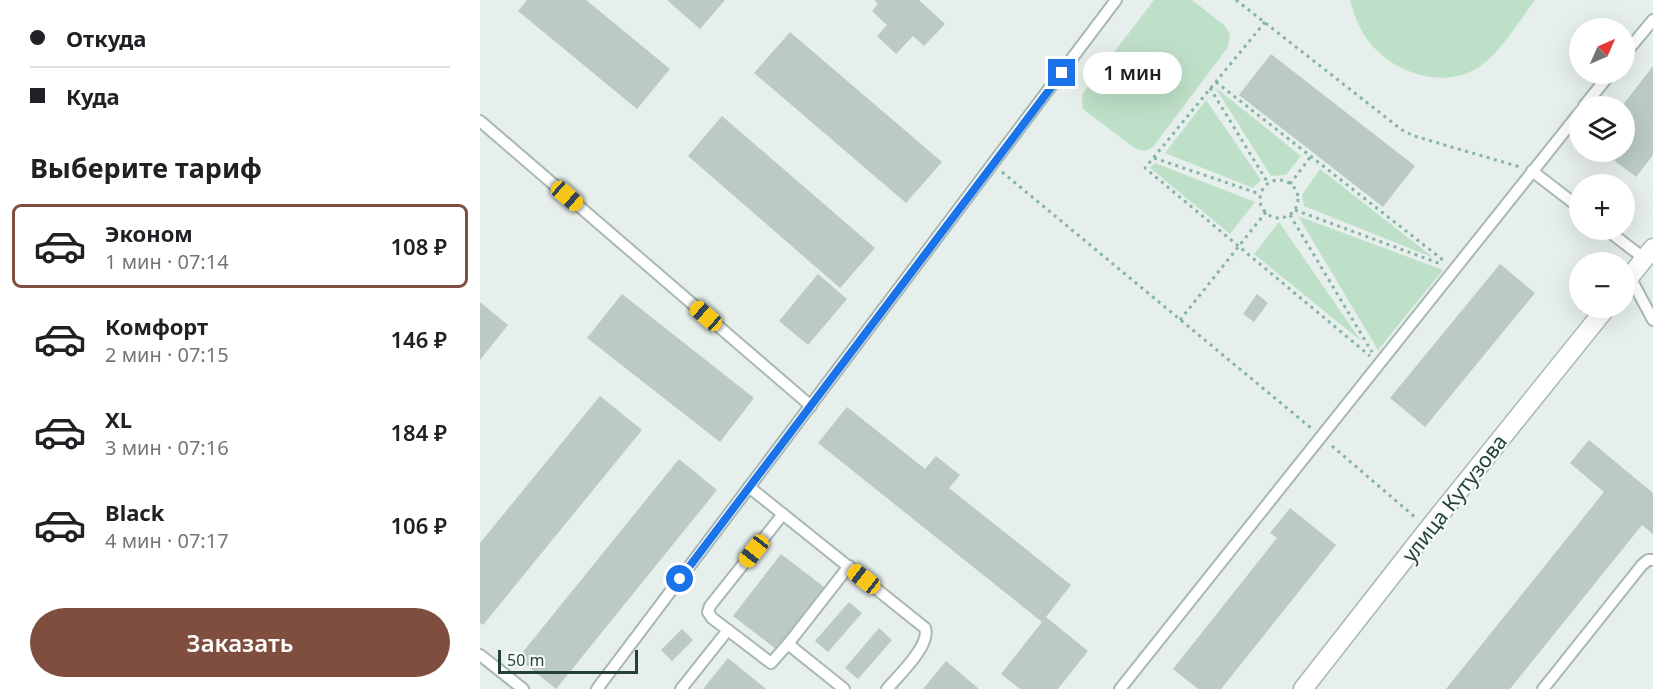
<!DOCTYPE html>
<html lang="ru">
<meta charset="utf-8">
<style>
body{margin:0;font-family:"Noto Sans",sans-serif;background:#f2f2f2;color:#202124;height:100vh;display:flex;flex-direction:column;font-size:22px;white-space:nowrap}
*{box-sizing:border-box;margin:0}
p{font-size:20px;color:#757577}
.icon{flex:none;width:33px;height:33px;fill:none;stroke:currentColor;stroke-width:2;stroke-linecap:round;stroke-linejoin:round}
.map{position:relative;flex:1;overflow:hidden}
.panel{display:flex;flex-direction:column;background:#fff;width:480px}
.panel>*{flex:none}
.hud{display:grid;align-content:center;height:132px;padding:0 30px;background:#fff}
.needle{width:39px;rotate:45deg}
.fabs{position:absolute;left:1089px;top:18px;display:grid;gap:12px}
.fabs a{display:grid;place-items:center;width:66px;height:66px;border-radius:50%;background:#fff;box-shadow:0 6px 24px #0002;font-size:30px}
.scale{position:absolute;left:18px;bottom:15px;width:140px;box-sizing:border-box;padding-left:6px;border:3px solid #24423a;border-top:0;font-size:16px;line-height:21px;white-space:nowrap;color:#24423a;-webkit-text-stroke:4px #f7fbf9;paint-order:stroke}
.end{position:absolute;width:27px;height:27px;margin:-14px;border:8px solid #1a73e8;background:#fff;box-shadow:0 0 0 3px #fff}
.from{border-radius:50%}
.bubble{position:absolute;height:42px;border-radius:21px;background:#fff;box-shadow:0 6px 24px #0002;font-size:20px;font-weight:600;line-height:42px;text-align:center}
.car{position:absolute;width:18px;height:36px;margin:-18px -9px;border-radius:8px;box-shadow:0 0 4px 2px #0007;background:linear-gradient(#f5c518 24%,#345 0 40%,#f5c518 0 76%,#345 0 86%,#f5c518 0)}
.hud b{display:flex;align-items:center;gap:21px;height:57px;font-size:22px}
.hud b+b{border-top:2px solid #e0e0e0}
.hud i{width:15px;height:15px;background:#202124}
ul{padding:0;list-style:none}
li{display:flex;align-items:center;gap:18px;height:84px;margin:0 12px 9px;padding:0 18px;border:3px solid transparent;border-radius:9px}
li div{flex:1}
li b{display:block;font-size:22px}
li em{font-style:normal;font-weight:600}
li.on{border-color:#7f4e3f}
li>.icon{width:54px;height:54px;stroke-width:1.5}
h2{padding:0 30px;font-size:27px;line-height:72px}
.action{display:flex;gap:12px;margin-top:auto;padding:12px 30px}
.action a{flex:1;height:69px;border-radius:36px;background:#7f4e3f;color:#fff;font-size:24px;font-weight:600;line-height:69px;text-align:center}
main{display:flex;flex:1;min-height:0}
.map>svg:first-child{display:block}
.green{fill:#bfe0c8}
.building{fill:#bbcac4}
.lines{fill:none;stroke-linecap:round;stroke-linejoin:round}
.lane-casing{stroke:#a8b8b2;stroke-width:14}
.street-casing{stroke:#a8b8b2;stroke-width:21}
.path{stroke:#86b3a5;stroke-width:3;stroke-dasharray:3 4.5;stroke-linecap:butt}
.lane{stroke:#fff;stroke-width:10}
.street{stroke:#fff;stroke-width:18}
.route{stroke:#1a73e8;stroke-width:8}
.labels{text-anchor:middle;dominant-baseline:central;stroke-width:4.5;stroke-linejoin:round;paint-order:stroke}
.street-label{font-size:21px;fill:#24423a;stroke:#f7fbf9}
</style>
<main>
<section class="panel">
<div class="hud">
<b><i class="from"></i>Откуда</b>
<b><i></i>Куда</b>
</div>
<h2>Выберите тариф</h2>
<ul>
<li class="on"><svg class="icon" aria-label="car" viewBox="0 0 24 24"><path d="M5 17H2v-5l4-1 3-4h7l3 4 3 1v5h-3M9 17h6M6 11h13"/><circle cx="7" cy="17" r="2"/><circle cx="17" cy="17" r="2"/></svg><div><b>Эконом</b><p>1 мин · 07:14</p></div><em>108 ₽</em></li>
<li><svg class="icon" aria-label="car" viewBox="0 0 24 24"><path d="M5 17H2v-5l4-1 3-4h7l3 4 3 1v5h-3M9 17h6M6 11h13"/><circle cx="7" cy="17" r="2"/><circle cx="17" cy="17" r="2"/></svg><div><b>Комфорт</b><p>2 мин · 07:15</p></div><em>146 ₽</em></li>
<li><svg class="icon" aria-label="car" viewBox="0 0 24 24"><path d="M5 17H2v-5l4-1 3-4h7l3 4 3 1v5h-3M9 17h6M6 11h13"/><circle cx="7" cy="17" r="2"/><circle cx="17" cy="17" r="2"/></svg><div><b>XL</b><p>3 мин · 07:16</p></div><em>184 ₽</em></li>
<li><svg class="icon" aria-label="car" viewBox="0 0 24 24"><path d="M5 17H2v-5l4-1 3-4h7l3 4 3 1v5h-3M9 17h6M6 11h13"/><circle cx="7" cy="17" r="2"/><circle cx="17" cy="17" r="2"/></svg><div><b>Black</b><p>4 мин · 07:17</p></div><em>106 ₽</em></li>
</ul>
<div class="action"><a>Заказать</a></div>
</section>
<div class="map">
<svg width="1173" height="689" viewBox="0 0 1173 689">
<rect width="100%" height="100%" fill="#e6efeb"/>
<g class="green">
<path d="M 674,0 L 712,0 L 745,26 L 750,34 L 748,47 L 673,147 L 665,151 L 656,149 L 603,109 L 602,100 L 603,93 Z"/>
<path d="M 870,0 L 1055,0 C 1040,20 1020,53 999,67 C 962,91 910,72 886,38 C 878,26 874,14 870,0 Z"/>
<path d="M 735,87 L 821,156 L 806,175 L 791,176 Z"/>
<path d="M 726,100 L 781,180 L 773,188 L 685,153 Z"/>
<path d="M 675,163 L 775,202 L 750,234 L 670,168 Z"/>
<path d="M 840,169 L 954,258 L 824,206 L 822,195 Z"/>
<path d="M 818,216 L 963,270 L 898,350 Z"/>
<path d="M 799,222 L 881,341 L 774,254 Z"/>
</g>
<g class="building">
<path d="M 47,0 L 106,0 L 190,69 L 157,109 L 38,11 Z"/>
<path d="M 187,0 L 245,0 L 220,29 Z"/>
<path d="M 394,0 L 439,0 L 465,24 L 444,46 L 433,36 L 416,54 L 397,36 L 407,25 L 392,11 L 398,4 Z"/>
<path d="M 310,32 L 462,162 L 426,203 L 274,73 Z"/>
<path d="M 791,54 L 935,166 L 903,207 L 759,95 Z"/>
<path d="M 1173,66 L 1173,155 L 1156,177 L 1123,152 L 1144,152 L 1144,106 L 1142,106 Z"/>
<path d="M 242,116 L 395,248 L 360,288 L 208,156 Z"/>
<path d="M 1020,264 L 1055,293 L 945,427 L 910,398 Z"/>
<path d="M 338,274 L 367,299 L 328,345 L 299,321 Z"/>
<path d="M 142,294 L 274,398 L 240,442 L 107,338 Z"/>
<path d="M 777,294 L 788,303 L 774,322 L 763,314 Z"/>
<path d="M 0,302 L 28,325 L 0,360 Z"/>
<path d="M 120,396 L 162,430 L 3,625 L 0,623 L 0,543 Z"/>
<path d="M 367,407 L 445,469 L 456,456 L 480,475 L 469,488 L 591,585 L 566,617 L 608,651 L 578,689 L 540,689 L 521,674 L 562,622 L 338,443 Z"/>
<path d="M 1109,440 L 1173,493 L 1173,534 L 1162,525 L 1030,689 L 966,689 L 1124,492 L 1090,463 Z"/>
<path d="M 199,459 L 237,490 L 76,689 L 38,658 Z"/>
<path d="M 810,508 L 856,545 L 741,689 L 718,689 L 693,669 L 797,538 L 790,533 Z"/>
<path d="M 301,554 L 344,587 L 296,649 L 253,616 Z"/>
<path d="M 369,602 L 382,613 L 348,652 L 335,641 Z"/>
<path d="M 399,628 L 412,640 L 378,679 L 365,668 Z"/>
<path d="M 202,629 L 213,640 L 192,661 L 181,650 Z"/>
<path d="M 248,658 L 286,689 L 223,689 Z"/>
<path d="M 466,661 L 499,689 L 443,689 Z"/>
</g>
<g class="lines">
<defs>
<g id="lane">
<path d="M 1144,55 L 1173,20"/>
<path d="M 1104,106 L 1130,74"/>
<path d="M 0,121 L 331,406"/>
<path d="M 1052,171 L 1100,208"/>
<path d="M 1127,230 L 1165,259"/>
<path d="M 1150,277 L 1173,320"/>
<path d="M 269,487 L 445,628 C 451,645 419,675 407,689"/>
<path d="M 303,514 L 230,606 L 228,612 L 232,618 L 291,663 L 308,644"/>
<path d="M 0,655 L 43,689"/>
<path d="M 117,689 L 636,0"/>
<path d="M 201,689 L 248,630"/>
<path d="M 364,689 L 308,644 L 369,566"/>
<path d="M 640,689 L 1100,112"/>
<path d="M 1063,689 L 1162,565 L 1168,560 L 1173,560"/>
</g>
<g id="street">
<path d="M 1144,284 L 1173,248"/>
<path d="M 823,689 L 949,528 L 1126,308"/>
</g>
</defs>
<use href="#lane" class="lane-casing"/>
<use href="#street" class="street-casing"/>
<g class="path">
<path d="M 756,0 L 922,130 L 934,136 L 1040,167"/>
<path d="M 785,22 L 665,168 L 890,356"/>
<path d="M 736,82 L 963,260"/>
<path d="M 730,88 L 788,183"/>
<path d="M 674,158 L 780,194"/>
<path d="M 522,172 L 831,428"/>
<circle cx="799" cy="199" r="19"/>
<path d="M 810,184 L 831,156"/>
<path d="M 815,210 L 961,264"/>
<path d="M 810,215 L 892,352"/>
<path d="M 700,320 L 786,212"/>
<path d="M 852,446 L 936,518"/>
</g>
<use href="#lane" class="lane"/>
<use href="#street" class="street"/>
</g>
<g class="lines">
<path class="route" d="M 200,579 L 582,73"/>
</g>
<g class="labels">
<g class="street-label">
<text transform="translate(974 498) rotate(-52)">улица Кутузова</text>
</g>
</g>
</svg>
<div class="fabs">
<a><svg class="needle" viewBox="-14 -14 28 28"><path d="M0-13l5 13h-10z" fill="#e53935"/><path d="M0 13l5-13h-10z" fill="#757577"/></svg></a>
<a><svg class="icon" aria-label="layers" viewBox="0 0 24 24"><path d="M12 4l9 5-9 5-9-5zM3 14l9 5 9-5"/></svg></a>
<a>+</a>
<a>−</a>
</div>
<div class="scale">50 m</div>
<i class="end from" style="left:200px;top:579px"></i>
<i class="end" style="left:582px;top:73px"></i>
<div class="bubble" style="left:603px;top:52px;width:99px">1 мин</div>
<i class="car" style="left:87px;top:196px;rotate:131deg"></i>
<i class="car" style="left:226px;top:316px;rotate:311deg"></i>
<i class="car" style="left:274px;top:551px;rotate:218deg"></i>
<i class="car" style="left:384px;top:579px;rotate:308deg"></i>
</div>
</main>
